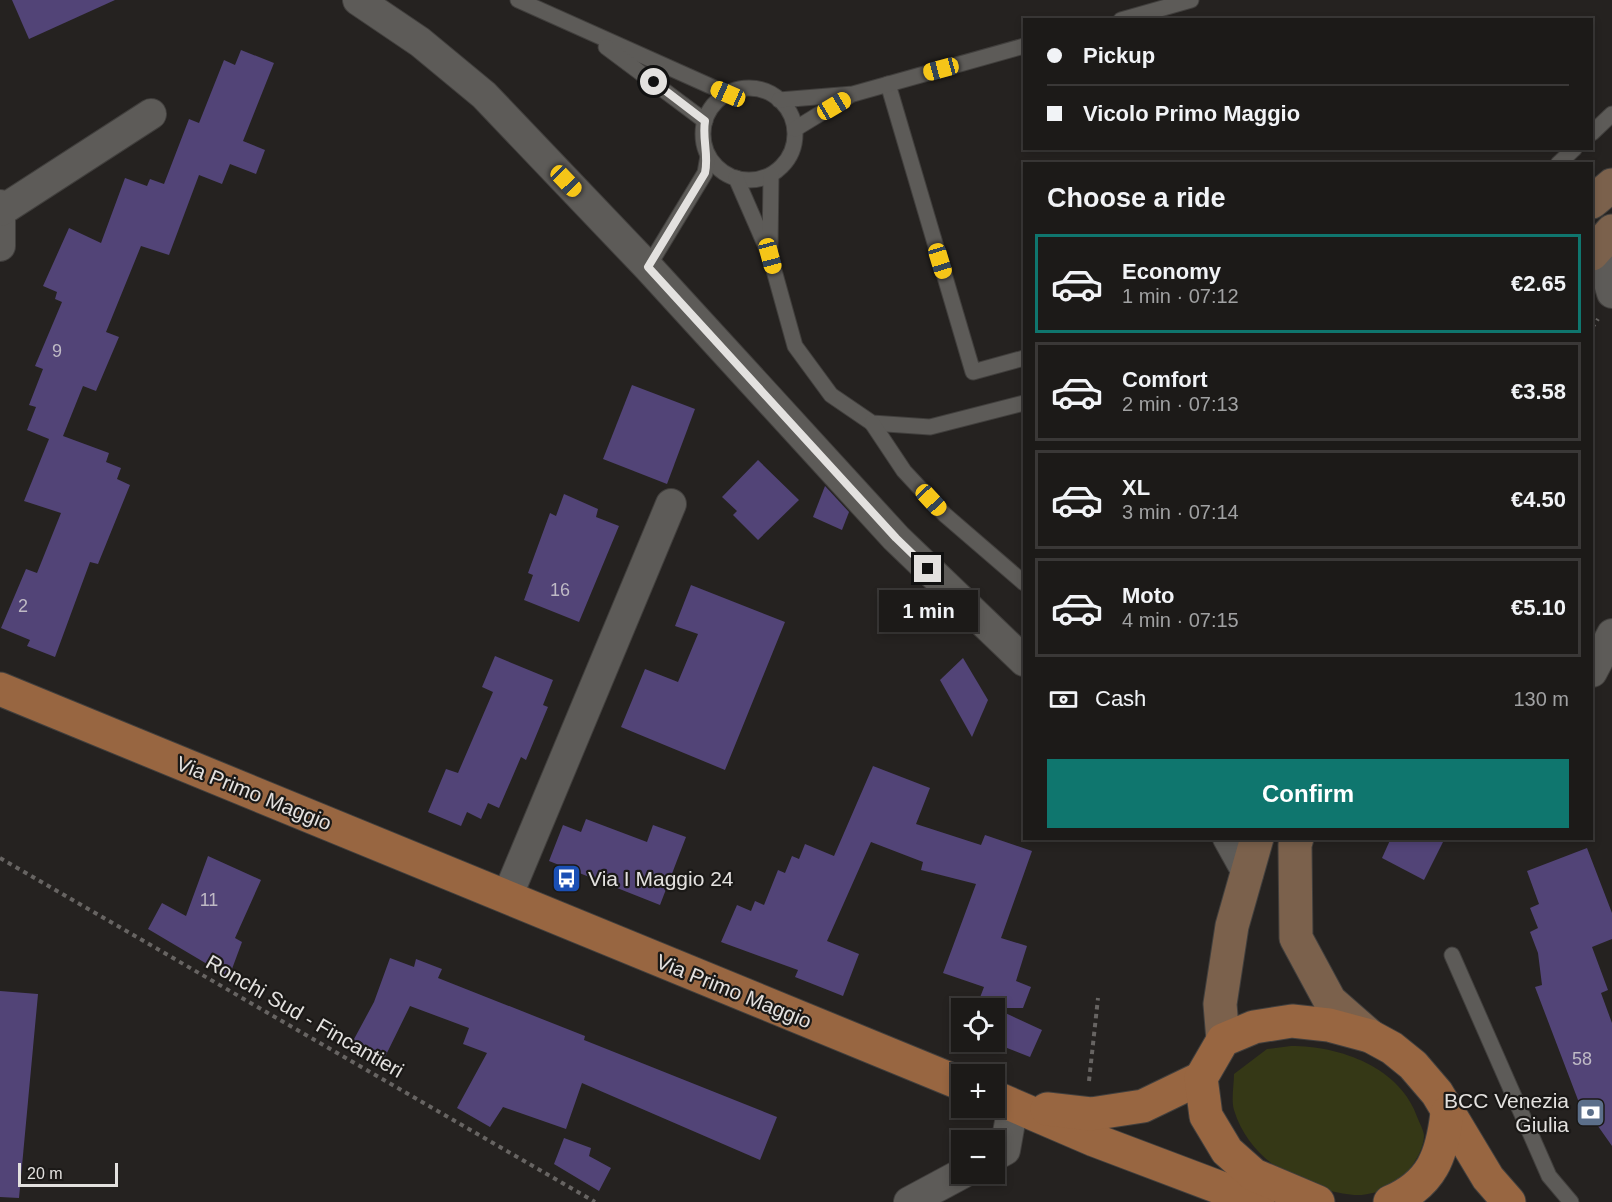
<!DOCTYPE html>
<meta charset="utf-8">
<style>
body{margin:0;font-family:Helvetica,sans-serif;background:#252321;color:#f1f3f6;height:100vh;display:flex;flex-direction:column;font-size:22px;white-space:nowrap}
*{box-sizing:border-box;margin:0}
p{font-size:20px;color:#a0a1a2}
.icon{flex:none;width:33px;height:33px;fill:none;stroke:currentColor;stroke-width:2;stroke-linecap:round;stroke-linejoin:round}
.map{position:relative;flex:1;overflow:hidden}
.sheet{position:absolute;left:1023px;top:162px;width:570px;height:678px;display:flex;flex-direction:column;background:#1c1a18;border-radius:0px;box-shadow:0 3px 9px #0003,0 0 0 2px #3a3837}
.sheet>*{flex:none}
.banner{position:absolute;left:1023px;top:18px;width:570px;height:132px;border-radius:0px;box-shadow:0 3px 9px #0003,0 0 0 2px #3a3837;display:grid;align-content:center;height:132px;padding:0 24px;background:#1c1a18}
.buttons{position:absolute;left:951px;top:998px;display:grid;gap:12px}
.buttons a{display:grid;place-items:center;width:54px;height:54px;border-radius:0px;background:#1c1a18;box-shadow:0 3px 9px #0003,0 0 0 2px #3a3837;font-size:30px}
.scale{position:absolute;left:18px;bottom:15px;width:100px;box-sizing:border-box;padding-left:6px;border:3px solid #e3e1df;border-top:0;font-size:16px;line-height:21px;white-space:nowrap;color:#e3e1df;-webkit-text-stroke:4px #1b1917;paint-order:stroke}
.end{position:absolute;width:27px;height:27px;margin:-14px;border:8px solid #e3e1df;background:#111;box-shadow:0 0 0 3px #111}
.from{border-radius:50%}
.bubble{position:absolute;height:42px;border-radius:0px;background:#1c1a18;box-shadow:0 3px 9px #0003,0 0 0 2px #3a3837;font-size:20px;font-weight:700;line-height:42px;text-align:center}
.car{position:absolute;width:18px;height:36px;margin:-18px -9px;border-radius:8px;box-shadow:0 0 4px 2px #0007;background:linear-gradient(#f5c518 24%,#345 0 40%,#f5c518 0 76%,#345 0 86%,#f5c518 0)}
.banner b{display:flex;align-items:center;gap:21px;height:57px;font-size:22px}
.banner b+b{border-top:2px solid #3a3837}
.banner i{width:15px;height:15px;background:#f1f3f6}
ul{padding:0;list-style:none}
li{display:flex;align-items:center;gap:18px;height:99px;margin:0 12px 9px;padding:0 12px;border:3px solid #3a3837;border-radius:0px}
li div{flex:1}
li b{display:block;font-size:22px}
li em{font-style:normal;font-weight:700}
li.selected{border-color:#0f766e}
li>.icon{width:54px;height:54px;stroke-width:1.5}
h2{padding:0 24px;font-size:27px;line-height:72px}
.pay{display:flex;align-items:center;gap:15px;height:66px;padding:0 24px;font-size:22px}
.pay p{margin-inline-start:auto}
.cta{display:flex;gap:12px;margin-top:auto;padding:12px 24px}
.cta a{flex:1;height:69px;border-radius:0px;background:#0f766e;color:#fff;font-size:24px;font-weight:700;line-height:69px;text-align:center}
.map>svg:first-child{display:block}
.green{fill:#353816}
.building{fill:#524477}
.lines{fill:none;stroke-linecap:round;stroke-linejoin:round}
.lane-casing{stroke:#413f3d;stroke-width:17}
.street-casing{stroke:#413f3d;stroke-width:32}
.secondary-casing{stroke:#413f3d;stroke-width:35}
.primary-casing{stroke:#413f3d;stroke-width:35}
.path{stroke:#676462;stroke-width:4;stroke-dasharray:4.5 4.5;stroke-linecap:butt}
.lane{stroke:#5d5b58;stroke-width:15}
.street{stroke:#5d5b58;stroke-width:30}
.secondary{stroke:#7b614c;stroke-width:33}
.primary{stroke:#986641;stroke-width:33}
.route{stroke:#e3e1df;stroke-width:8}
.labels{text-anchor:middle;dominant-baseline:central;stroke-width:4.5;stroke-linejoin:round;paint-order:stroke}
.number-label{font-size:18px;fill:#bfbac5}
.street-label{font-size:21px;fill:#e3e1df;stroke:#1b1917}
.poi-label{font-size:21px;fill:#e3e1df;stroke:#1b1917;text-anchor:start}
</style>
<div class="map">
<svg width="1612" height="1202" viewBox="0 0 1612 1202">
<rect width="100%" height="100%" fill="#252220"/>
<path class="green" d="M 1291,1046 C 1340,1046 1401,1067 1418,1119 C 1420,1124 1424,1131 1424,1136 C 1423,1156 1406,1173 1395,1188 C 1382,1190 1367,1196 1354,1195 C 1303,1190 1250,1162 1234,1110 C 1231,1100 1234,1085 1234,1074 L 1267,1049 Z"/>
<g class="building">
<path d="M 12,0 L 115,0 L 29,39 Z"/>
<path d="M 241,50 L 274,63 L 243,141 L 265,150 L 256,174 L 230,164 L 222,184 L 199,175 L 169,255 L 141,246 L 106,332 L 119,337 L 96,391 L 83,386 L 63,436 L 109,453 L 106,462 L 121,468 L 117,479 L 130,485 L 98,564 L 90,562 L 55,657 L 27,646 L 30,640 L 1,628 L 26,569 L 37,573 L 61,513 L 24,501 L 49,439 L 27,430 L 36,407 L 29,405 L 43,369 L 35,366 L 62,302 L 55,299 L 57,292 L 43,286 L 69,228 L 101,243 L 125,178 L 147,186 L 150,179 L 164,184 L 189,119 L 199,123 L 224,60 L 235,65 Z"/>
<path d="M 632,385 L 695,409 L 667,484 L 603,459 Z"/>
<path d="M 758,460 L 799,500 L 758,540 L 733,515 L 737,511 L 722,497 Z"/>
<path d="M 825,486 L 849,512 L 842,530 L 813,517 Z"/>
<path d="M 564,494 L 598,509 L 596,517 L 619,526 L 579,622 L 524,600 L 533,575 L 528,573 L 550,513 L 556,516 Z"/>
<path d="M 691,585 L 785,622 L 725,770 L 621,727 L 645,669 L 678,682 L 698,634 L 675,626 Z"/>
<path d="M 495,656 L 553,680 L 543,705 L 548,707 L 526,760 L 521,757 L 499,808 L 488,803 L 481,819 L 467,812 L 461,826 L 428,812 L 446,769 L 458,773 L 493,692 L 482,687 Z"/>
<path d="M 963,658 L 988,700 L 972,737 L 940,680 Z"/>
<path d="M 873,766 L 930,788 L 916,824 L 981,845 L 985,835 L 1032,851 L 1001,938 L 1027,946 L 1016,981 L 1031,987 L 1023,1008 L 976,1008 L 984,987 L 943,973 L 976,884 L 921,870 L 923,862 L 871,842 L 827,941 L 859,954 L 843,996 L 795,977 L 798,970 L 721,942 L 737,905 L 751,911 L 755,901 L 764,905 L 778,870 L 785,873 L 792,856 L 799,859 L 805,844 L 834,856 Z"/>
<path d="M 586,819 L 647,842 L 653,825 L 686,837 L 660,905 L 549,861 L 563,825 L 581,832 Z"/>
<path d="M 1391,838 L 1445,838 L 1424,880 L 1382,858 Z"/>
<path d="M 1587,848 L 1612,913 L 1612,939 L 1592,947 L 1608,990 L 1601,993 L 1612,1023 L 1612,1146 L 1593,1119 L 1586,1121 L 1535,987 L 1542,985 L 1538,953 L 1530,932 L 1538,928 L 1530,908 L 1539,904 L 1527,871 Z"/>
<path d="M 208,856 L 261,880 L 235,938 L 242,942 L 229,977 L 148,929 L 162,903 L 186,916 Z"/>
<path d="M 390,958 L 414,967 L 416,959 L 442,969 L 438,978 L 585,1036 L 584,1040 L 777,1117 L 760,1160 L 582,1083 L 566,1129 L 503,1107 L 490,1127 L 457,1108 L 487,1053 L 463,1044 L 469,1028 L 410,1006 L 384,1059 L 353,1041 L 374,1002 Z"/>
<path d="M 0,991 L 38,994 L 19,1198 L 0,1197 Z"/>
<path d="M 1001,1011 L 1042,1030 L 1030,1057 L 989,1041 L 994,1041 L 994,1026 Z"/>
<path d="M 564,1138 L 591,1148 L 589,1156 L 611,1168 L 599,1191 L 554,1164 Z"/>
</g>
<g class="lines">
<defs>
<g id="lane">
<path d="M 518,0 L 728,94"/>
<path d="M 1121,20 L 1191,0"/>
<path d="M 606,47 L 705,121"/>
<path d="M 888,84 L 973,372 L 1024,358"/>
<circle cx="749" cy="134" r="46"/>
<path d="M 779,100 L 853,94 L 1024,46"/>
<path d="M 795,129 L 849,96"/>
<path d="M 1592,133 L 1612,114"/>
<path d="M 1558,164 L 1575,148"/>
<path d="M 736,178 L 770,256 L 795,346 L 831,395 L 872,423 L 930,427 L 1024,403"/>
<path d="M 770,250 L 771,175"/>
<path d="M 648,267 L 705,173 L 708,156"/>
<path d="M 872,423 L 904,471 L 944,514 L 1024,583"/>
<path d="M 1452,955 L 1549,1176 L 1571,1202"/>
</g>
<g id="street">
<path d="M 358,0 L 420,42 L 484,95 L 648,267 L 896,538 L 1024,661"/>
<path d="M 0,205 L 0,246"/>
<path d="M 1,211 L 151,114"/>
<path d="M 1598,247 L 1612,293"/>
<path d="M 1592,672 L 1612,634"/>
<path d="M 1228,838 L 1248,874"/>
<path d="M 507,897 L 671,504"/>
<path d="M 994,1156 L 1005,1150 L 1013,1105"/>
<path d="M 909,1202 L 963,1173"/>
</g>
<g id="secondary">
<path d="M 1592,202 L 1612,185"/>
<path d="M 1592,254 L 1612,231"/>
<path d="M 1297,838 L 1295,845 L 1296,938 L 1330,1001 L 1370,1036"/>
<path d="M 1223,1040 L 1220,1004 L 1232,926 L 1257,838"/>
</g>
<g id="primary">
<path d="M 0,689 L 962,1084"/>
<path d="M 994,1097 L 1094,1140 L 1258,1202"/>
<path d="M 1047,1109 L 1091,1114 L 1143,1106 L 1201,1078"/>
<path d="M 1318,1202 L 1254,1175 L 1227,1151 L 1206,1116 L 1201,1078 L 1223,1040 L 1254,1027 L 1292,1021 L 1329,1025 L 1370,1036 L 1392,1048 L 1413,1065 L 1437,1093 L 1488,1178 L 1509,1202"/>
<path d="M 1390,1202 C 1432,1184 1442,1156 1447,1113"/>
</g>
</defs>
<use href="#lane" class="lane-casing"/>
<use href="#street" class="street-casing"/>
<use href="#secondary" class="secondary-casing"/>
<use href="#primary" class="primary-casing"/>
<g class="path">
<path d="M 1592,328 L 1598,319"/>
<path d="M 0,858 L 595,1202"/>
<path d="M 1089,1081 L 1098,998"/>
</g>
<use href="#lane" class="lane"/>
<use href="#street" class="street"/>
<use href="#secondary" class="secondary"/>
<use href="#primary" class="primary"/>
</g>
<g class="lines">
<path class="route" d="M 654,82 L 705,121 C 702,139 709,155 705,173 L 648,267 L 896,538 L 928,569"/>
</g>
<defs>
<symbol id="bus-square" viewBox="-11 -11 22 22"><rect x="-9" y="-9" width="18" height="18" rx="4" fill="#1a4fb4" stroke="#1b1917"/><path d="M-5-6H5V4H4V6H2V4H-2V6H-4V4H-5ZM-3.5-4V0h7V-4ZM-3.5 1.2v1.5H-2V1.2ZM2 1.2v1.5H3.5V1.2Z" fill="#fff"/></symbol>
<symbol id="bank-square" viewBox="-11 -11 22 22"><rect x="-9" y="-9" width="18" height="18" rx="4" fill="#5c6f8a" stroke="#1b1917"/><path d="M-6-4H6V4H-6ZM0-2.3a2.3 2.3 0 1 0 0 4.6a2.3 2.3 0 1 0 0-4.6Z" fill="#fff"/></symbol>
</defs>
<g fill-rule="evenodd">
<use href="#bus-square" x="550" y="862" width="33" height="33"/>
<use href="#bank-square" x="1574" y="1096" width="33" height="33"/>
</g>
<g class="labels">
<g class="number-label">
<text x="57" y="351">9</text>
<text x="560" y="590">16</text>
<text x="23" y="606">2</text>
<text x="209" y="900">11</text>
<text x="1582" y="1059">58</text>
</g>
<g class="street-label">
<text transform="translate(254 793) rotate(22)">Via Primo Maggio</text>
<text transform="translate(734 991) rotate(22)">Via Primo Maggio</text>
<text transform="translate(305 1016) rotate(30)">Ronchi Sud - Fincantieri</text>
</g>
<g class="poi-label">
<text x="588" y="878">Via I Maggio 24</text>
<text x="1569" y="1100" text-anchor="end">BCC Venezia<tspan x="1569" dy="24">Giulia</tspan></text>
</g>
</g>
</svg>
<div class="buttons">
<a><svg class="icon" aria-label="locate" viewBox="0 0 24 24"><circle cx="12" cy="12" r="6"/><path d="M12 2v4M12 18v4M2 12h4M18 12h4"/></svg></a>
<a>+</a>
<a>−</a>
</div>
<div class="scale">20 m</div>
<i class="end from" style="left:654px;top:82px"></i>
<i class="end" style="left:928px;top:569px"></i>
<div class="bubble" style="left:879px;top:590px;width:99px">1 min</div>
<i class="car" style="left:941px;top:69px;rotate:255deg"></i>
<i class="car" style="left:728px;top:94px;rotate:294deg"></i>
<i class="car" style="left:834px;top:106px;rotate:59deg"></i>
<i class="car" style="left:566px;top:181px;rotate:136deg"></i>
<i class="car" style="left:770px;top:256px;rotate:165deg"></i>
<i class="car" style="left:940px;top:261px;rotate:163deg"></i>
<i class="car" style="left:931px;top:500px;rotate:137deg"></i>
<div class="banner">
<b><i class="from"></i>Pickup</b>
<b><i></i>Vicolo Primo Maggio</b>
</div>
<section class="sheet">
<h2>Choose a ride</h2>
<ul>
<li class="selected"><svg class="icon" aria-label="car" viewBox="0 0 24 24"><path d="M5 17H2v-5l4-1 3-4h7l3 4 3 1v5h-3M9 17h6M6 11h13"/><circle cx="7" cy="17" r="2"/><circle cx="17" cy="17" r="2"/></svg><div><b>Economy</b><p>1 min · 07:12</p></div><em>€2.65</em></li>
<li><svg class="icon" aria-label="car" viewBox="0 0 24 24"><path d="M5 17H2v-5l4-1 3-4h7l3 4 3 1v5h-3M9 17h6M6 11h13"/><circle cx="7" cy="17" r="2"/><circle cx="17" cy="17" r="2"/></svg><div><b>Comfort</b><p>2 min · 07:13</p></div><em>€3.58</em></li>
<li><svg class="icon" aria-label="car" viewBox="0 0 24 24"><path d="M5 17H2v-5l4-1 3-4h7l3 4 3 1v5h-3M9 17h6M6 11h13"/><circle cx="7" cy="17" r="2"/><circle cx="17" cy="17" r="2"/></svg><div><b>XL</b><p>3 min · 07:14</p></div><em>€4.50</em></li>
<li><svg class="icon" aria-label="car" viewBox="0 0 24 24"><path d="M5 17H2v-5l4-1 3-4h7l3 4 3 1v5h-3M9 17h6M6 11h13"/><circle cx="7" cy="17" r="2"/><circle cx="17" cy="17" r="2"/></svg><div><b>Moto</b><p>4 min · 07:15</p></div><em>€5.10</em></li>
</ul>
<div class="pay"><svg class="icon" aria-label="cash" viewBox="0 0 24 24"><path d="M3 7h18v10H3z"/><circle cx="12" cy="12" r="2"/></svg>Cash<p>130 m</p></div>
<div class="cta"><a>Confirm</a></div>
</section>
</div>
